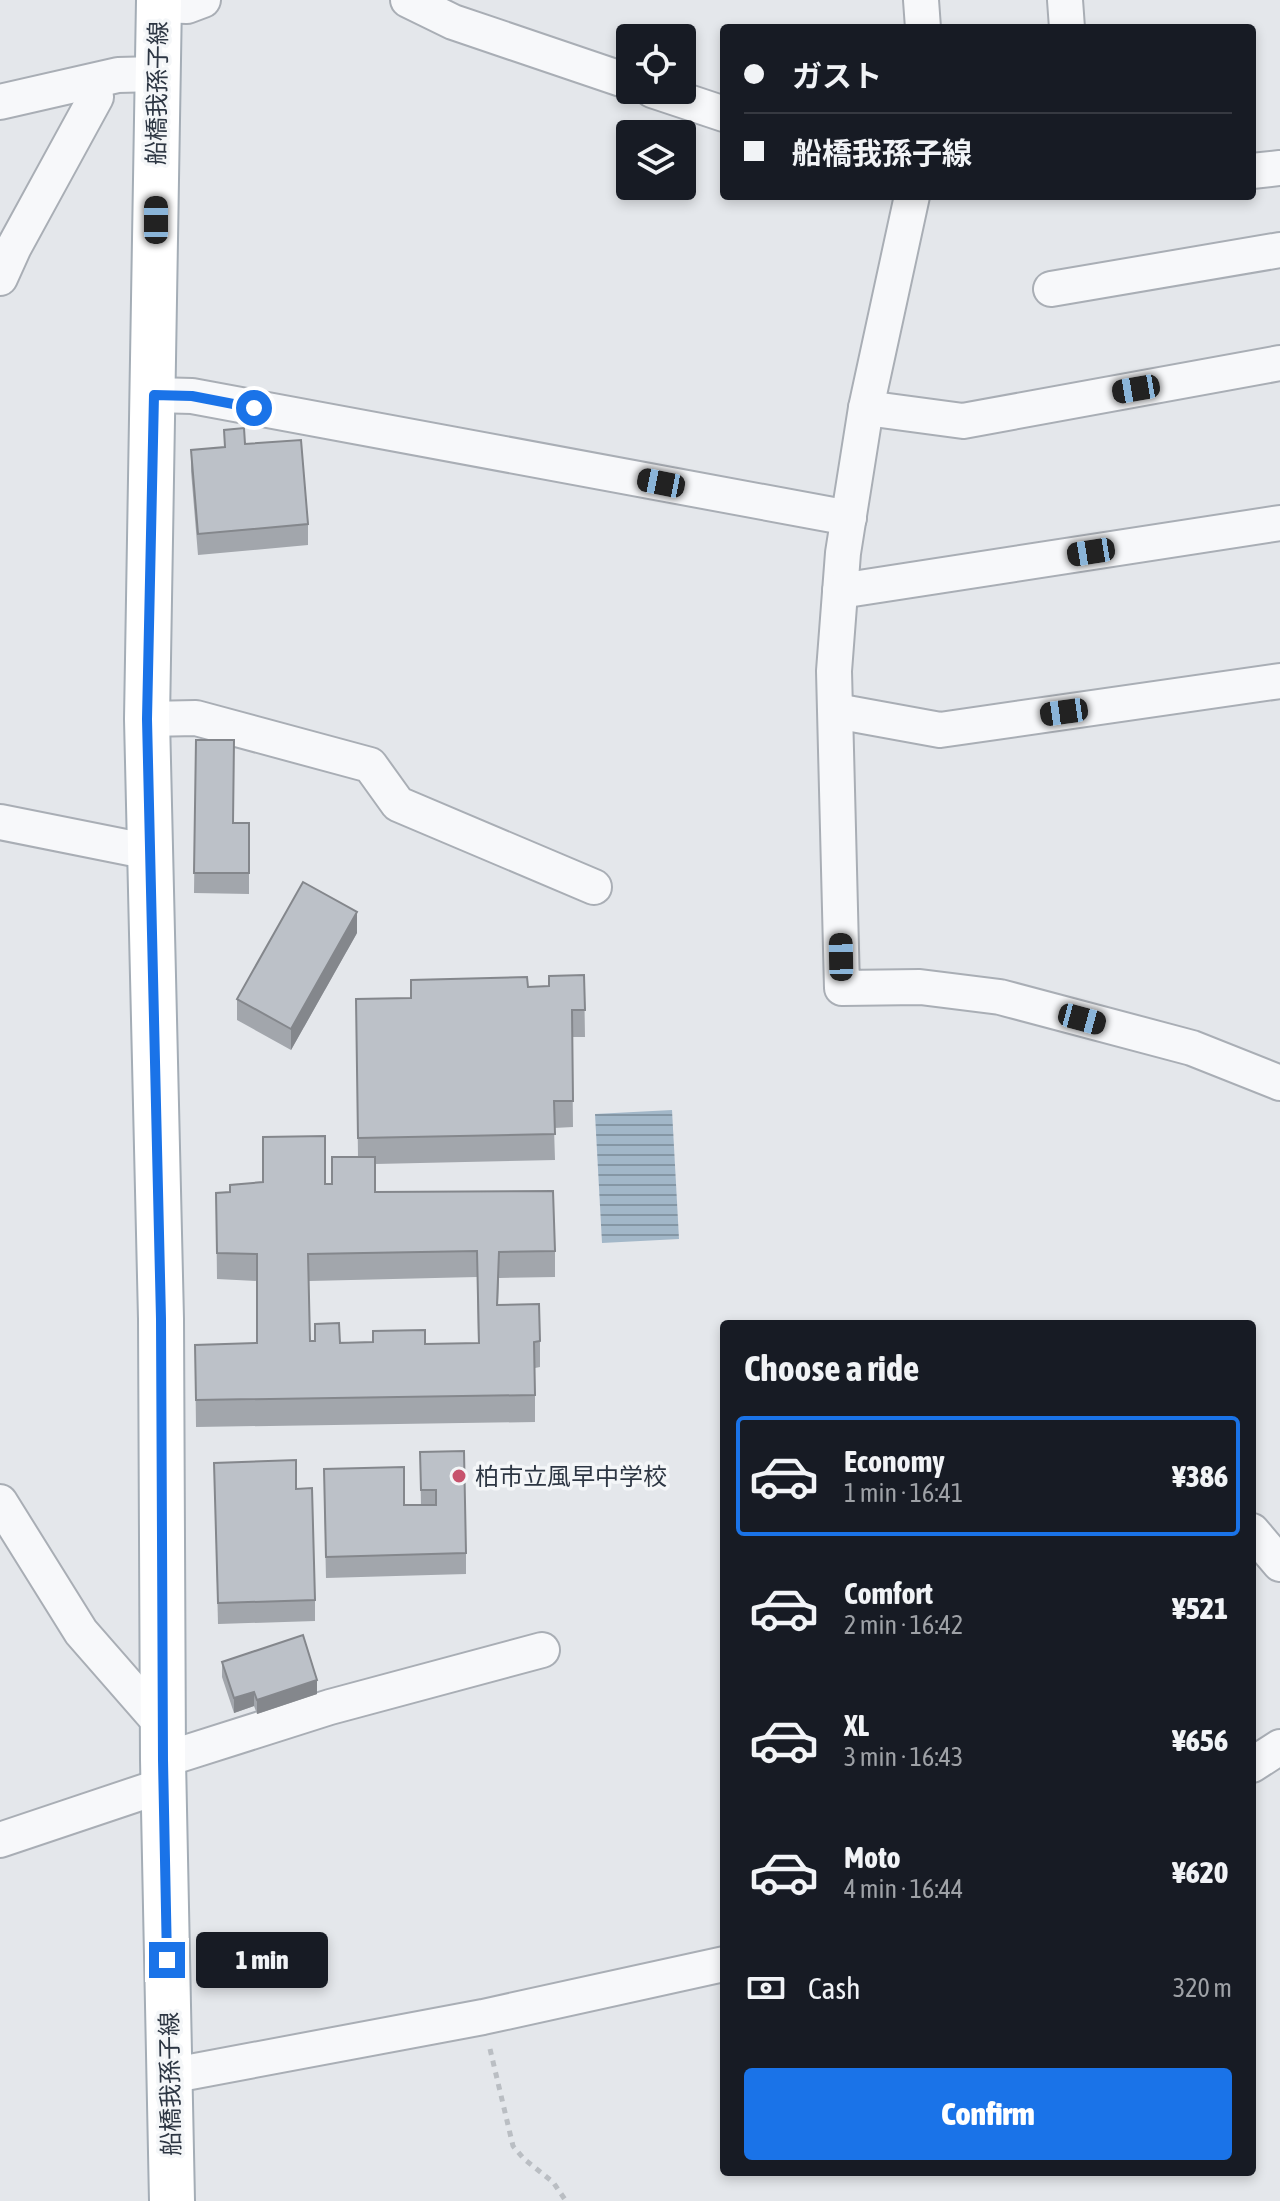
<!DOCTYPE html>
<meta charset="utf-8">
<style>
body{margin:0;font-family:"Asap Condensed","Noto Sans JP",sans-serif;background:#20242c;color:#f1f3f6;height:100vh;display:flex;flex-direction:column;font-size:30px;white-space:nowrap}
*{box-sizing:border-box;margin:0}
p{font-size:26px;color:#9ea1a6}
.icon{flex:none;width:44px;height:44px;fill:none;stroke:currentColor;stroke-width:2;stroke-linecap:round;stroke-linejoin:round}
.map{position:relative;flex:1;overflow:hidden}
.panel{position:absolute;left:720px;top:1320px;width:536px;height:856px;display:flex;flex-direction:column;background:#171b24;border-radius:8px;box-shadow:0 4px 12px #0003}
.panel>*{flex:none}
.top-card{position:absolute;left:720px;top:24px;width:536px;height:176px;border-radius:8px;box-shadow:0 4px 12px #0003;display:grid;align-content:center;height:176px;padding:0 24px;background:#171b24}
.controls{position:absolute;left:616px;top:24px;display:grid;gap:16px}
.controls a{display:grid;place-items:center;width:80px;height:80px;border-radius:8px;background:#171b24;box-shadow:0 4px 12px #0003;font-size:40px}
.end{position:absolute;width:36px;height:36px;margin:-18px;border:10px solid #1a73e8;background:#fff;box-shadow:0 0 0 4px #fff}
.from{border-radius:50%}
.bubble{position:absolute;height:56px;border-radius:8px;background:#171b24;box-shadow:0 4px 12px #0003;font-size:26px;font-weight:800;line-height:56px;text-align:center}
.car{position:absolute;width:24px;height:48px;margin:-24px -12px;border-radius:10px;box-shadow:0 0 6px 2px #0007;background:linear-gradient(#222 24%,#8ab4d8 0 40%,#222 0 76%,#8ab4d8 0 86%,#222 0)}
.top-card b{display:flex;align-items:center;gap:28px;height:76px;font-size:30px}
.top-card b+b{border-top:2px solid #363941}
.top-card i{width:20px;height:20px;background:#f1f3f6}
ul{padding:0;list-style:none}
li{display:flex;align-items:center;gap:24px;height:120px;margin:0 16px 12px;padding:0 8px;border:4px solid transparent;border-radius:8px}
li div{flex:1}
li b{display:block;font-size:30px}
li em{font-style:normal;font-weight:800}
li.selected{border-color:#1a73e8}
li>.icon{width:72px;height:72px;stroke-width:1.5}
h2{padding:0 24px;font-size:36px;line-height:96px}
.pay{display:flex;align-items:center;gap:20px;height:88px;padding:0 24px;font-size:30px}
.pay p{margin-inline-start:auto}
.action{display:flex;gap:16px;margin-top:auto;padding:16px 24px}
.action a{flex:1;height:92px;border-radius:8px;background:#1a73e8;color:#fff;font-size:32px;font-weight:800;line-height:92px;text-align:center}
.map>svg:first-child{display:block}
.water{fill:url(#water-rules)}
.lines{fill:none;stroke-linecap:round;stroke-linejoin:round}
.minor-casing{stroke:#a9aeb5;stroke-width:38}
.major-casing{stroke:#a4adb6;stroke-width:48}
.path{stroke:#babec3;stroke-width:5;stroke-dasharray:6 6;stroke-linecap:butt}
.minor{stroke:#f7f8fa;stroke-width:34}
.major{stroke:#fff;stroke-width:44}
.wall{fill:#a2a6ac;fill-rule:evenodd}
.shaded-wall{fill:#84878c}
.building{fill:#bcc1c8;stroke:#84878c;stroke-width:2;fill-rule:evenodd}
.route{stroke:#1a73e8;stroke-width:10}
.poi-dot{fill:#c7536d;stroke:#f4f6f8;stroke-width:3}
.labels{text-anchor:middle;dominant-baseline:central;stroke-width:7;stroke-linejoin:round;paint-order:stroke}
.street-label{font-size:24px;fill:#2d3643;stroke:#f4f6f8}
.poi-label{font-size:24px;fill:#2d3643;stroke:#f4f6f8;text-anchor:start}
</style>
<div class="map">
<svg width="1280" height="2201" viewBox="0 0 1280 2201">
<defs>
<pattern id="water-rules" width="6" height="5" patternUnits="userSpaceOnUse" patternTransform="scale(2)"><rect width="6" height="5" fill="#a2b7c8"/><path d="M0 2.5h6" fill="none" stroke="#8496a4"/></pattern>
</defs>
<rect width="100%" height="100%" fill="#e4e7eb"/>
<path class="water" d="M 672,1110 L 679,1239 L 602,1243 L 595,1114 Z"/>
<g class="lines">
<defs>
<g id="minor">
<path d="M 408,0 L 453,22 L 630,82"/>
<path d="M 921,0 L 923,28"/>
<path d="M 1065,0 L 1067,28"/>
<path d="M 159,5 L 187,6 L 203,0"/>
<path d="M 652,90 L 724,114"/>
<path d="M 0,102 L 118,75 L 157,74"/>
<path d="M 1252,171 L 1280,168"/>
<path d="M 912,196 L 866,408 L 843,553 L 834,671 L 842,988 L 920,987 L 1000,997 L 1192,1048 L 1280,1083"/>
<path d="M 0,278 L 14,247 L 96,97 L 93,82"/>
<path d="M 1051,289 L 1280,250"/>
<path d="M 154,395 L 192,396 L 849,518"/>
<path d="M 866,408 L 963,421 L 1280,363"/>
<path d="M 840,591 L 1280,523"/>
<path d="M 836,711 L 940,730 L 1280,681"/>
<path d="M 147,719 L 196,718 L 370,765 L 398,804 L 594,887"/>
<path d="M 0,822 L 150,852"/>
<path d="M 0,1502 L 81,1632 L 164,1727"/>
<path d="M 1252,1531 L 1280,1564"/>
<path d="M 163,1760 L 330,1707 L 542,1650"/>
<path d="M 1252,1765 L 1280,1747"/>
<path d="M 0,1840 L 164,1785"/>
<path d="M 169,2076 L 483,2017 L 724,1964"/>
</g>
<path id="major" d="M 159,0 L 147,719 L 161,1319 L 163,1760 L 172,2201"/>
</defs>
<use href="#minor" class="minor-casing"/>
<use href="#major" class="major-casing"/>
<path class="path" d="M 490,2049 L 513,2146 L 524,2159 L 553,2182 L 566,2201"/>
<use href="#minor" class="minor"/>
<use href="#major" class="major"/>
</g>
<g class="wall">
<path d="M 224,430 L 245,444 L 308,524 L 308,545 L 198,555 L 191,471 L 191,450 L 224,447 Z"/>
<path d="M 196,740 L 234,823 L 249,823 L 249,894 L 194,893 Z"/>
<path d="M 357,933 L 291,1050 L 237,1020 L 237,999 Z"/>
<path d="M 584,975 L 585,1037 L 572,1037 L 573,1127 L 554,1128 L 555,1160 L 375,1164 L 375,1192 L 555,1251 L 555,1277 L 499,1278 L 498,1305 L 540,1341 L 540,1367 L 535,1368 L 535,1422 L 196,1427 L 195,1345 L 257,1343 L 257,1281 L 217,1279 L 216,1193 L 332,1184 L 358,1157 L 356,999 L 411,998 L 528,987 L 549,986 ZM 477,1277 L 478,1343 L 425,1344 L 310,1341 L 309,1281 Z"/>
<path d="M 420,1452 L 466,1553 L 466,1574 L 326,1578 L 324,1490 L 404,1505 L 421,1505 Z"/>
<path d="M 214,1463 L 296,1489 L 315,1600 L 315,1621 L 218,1624 Z"/>
<path d="M 222,1662 L 317,1694 L 257,1714 L 254,1706 L 234,1713 L 222,1677 Z"/>
</g>
<g class="shaded-wall">
<path d="M 357,912 L 357,933 L 291,1050 L 291,1029 Z"/>
<path d="M 317,1680 L 317,1694 L 257,1714 L 257,1700 Z"/>
<path d="M 254,1692 L 254,1706 L 234,1713 L 234,1698 Z"/>
</g>
<g class="building">
<path d="M 244,428 L 245,444 L 301,440 L 308,524 L 198,534 L 191,450 L 225,447 L 224,430 Z"/>
<path d="M 196,740 L 234,740 L 233,823 L 249,823 L 249,873 L 194,873 Z"/>
<path d="M 303,882 L 357,912 L 291,1029 L 237,999 Z"/>
<path d="M 584,975 L 585,1010 L 572,1010 L 573,1101 L 554,1101 L 555,1134 L 358,1138 L 356,999 L 411,998 L 411,980 L 527,977 L 528,987 L 549,986 L 549,976 Z"/>
<path d="M 325,1136 L 325,1184 L 332,1184 L 332,1157 L 375,1157 L 375,1192 L 553,1191 L 555,1251 L 499,1252 L 497,1305 L 539,1304 L 540,1341 L 534,1342 L 535,1395 L 196,1400 L 195,1345 L 257,1343 L 257,1254 L 217,1253 L 216,1193 L 230,1192 L 230,1185 L 263,1182 L 263,1137 ZM 477,1251 L 479,1343 L 425,1344 L 425,1330 L 373,1331 L 373,1342 L 340,1343 L 339,1323 L 315,1324 L 315,1341 L 310,1341 L 308,1254 Z"/>
<path d="M 464,1451 L 466,1553 L 326,1557 L 324,1469 L 404,1467 L 404,1505 L 436,1505 L 436,1490 L 421,1490 L 420,1452 Z"/>
<path d="M 296,1460 L 296,1489 L 312,1488 L 315,1600 L 218,1603 L 214,1463 Z"/>
<path d="M 303,1635 L 317,1680 L 257,1700 L 254,1692 L 234,1698 L 222,1662 Z"/>
</g>
<g class="lines">
<path class="route" d="M 167,1960 L 163,1760 L 161,1319 L 147,719 L 154,395 L 192,396 L 254,408"/>
</g>
<circle class="poi-dot" cx="459" cy="1476" r="8"/>
<g class="labels">
<g class="street-label">
<text transform="translate(157 93) rotate(-89)">船橋我孫子線</text>
<text transform="translate(170 2084) rotate(-91)">船橋我孫子線</text>
</g>
<g class="poi-label">
<text x="475" y="1476">柏市立風早中学校</text>
</g>
</g>
</svg>
<div class="controls">
<a><svg class="icon" aria-label="locate" viewBox="0 0 24 24"><circle cx="12" cy="12" r="6"/><path d="M12 2v4M12 18v4M2 12h4M18 12h4"/></svg></a>
<a><svg class="icon" aria-label="layers" viewBox="0 0 24 24"><path d="M12 4l9 5-9 5-9-5zM3 14l9 5 9-5"/></svg></a>
</div>
<i class="end from" style="left:254px;top:408px"></i>
<i class="end" style="left:167px;top:1960px"></i>
<div class="bubble" style="left:196px;top:1932px;width:132px">1 min</div>
<i class="car" style="left:156px;top:220px;rotate:0deg"></i>
<i class="car" style="left:1136px;top:389px;rotate:260deg"></i>
<i class="car" style="left:661px;top:483px;rotate:281deg"></i>
<i class="car" style="left:1091px;top:552px;rotate:261deg"></i>
<i class="car" style="left:1064px;top:712px;rotate:262deg"></i>
<i class="car" style="left:841px;top:957px;rotate:359deg"></i>
<i class="car" style="left:1082px;top:1019px;rotate:105deg"></i>
<div class="top-card">
<b><i class="from"></i>ガスト</b>
<b><i></i>船橋我孫子線</b>
</div>
<section class="panel">
<h2>Choose a ride</h2>
<ul>
<li class="selected"><svg class="icon" aria-label="car" viewBox="0 0 24 24"><path d="M5 17H2v-5l4-1 3-4h7l3 4 3 1v5h-3M9 17h6M6 11h13"/><circle cx="7" cy="17" r="2"/><circle cx="17" cy="17" r="2"/></svg><div><b>Economy</b><p>1 min · 16:41</p></div><em>¥386</em></li>
<li><svg class="icon" aria-label="car" viewBox="0 0 24 24"><path d="M5 17H2v-5l4-1 3-4h7l3 4 3 1v5h-3M9 17h6M6 11h13"/><circle cx="7" cy="17" r="2"/><circle cx="17" cy="17" r="2"/></svg><div><b>Comfort</b><p>2 min · 16:42</p></div><em>¥521</em></li>
<li><svg class="icon" aria-label="car" viewBox="0 0 24 24"><path d="M5 17H2v-5l4-1 3-4h7l3 4 3 1v5h-3M9 17h6M6 11h13"/><circle cx="7" cy="17" r="2"/><circle cx="17" cy="17" r="2"/></svg><div><b>XL</b><p>3 min · 16:43</p></div><em>¥656</em></li>
<li><svg class="icon" aria-label="car" viewBox="0 0 24 24"><path d="M5 17H2v-5l4-1 3-4h7l3 4 3 1v5h-3M9 17h6M6 11h13"/><circle cx="7" cy="17" r="2"/><circle cx="17" cy="17" r="2"/></svg><div><b>Moto</b><p>4 min · 16:44</p></div><em>¥620</em></li>
</ul>
<div class="pay"><svg class="icon" aria-label="cash" viewBox="0 0 24 24"><path d="M3 7h18v10H3z"/><circle cx="12" cy="12" r="2"/></svg>Cash<p>320 m</p></div>
<div class="action"><a>Confirm</a></div>
</section>
</div>
